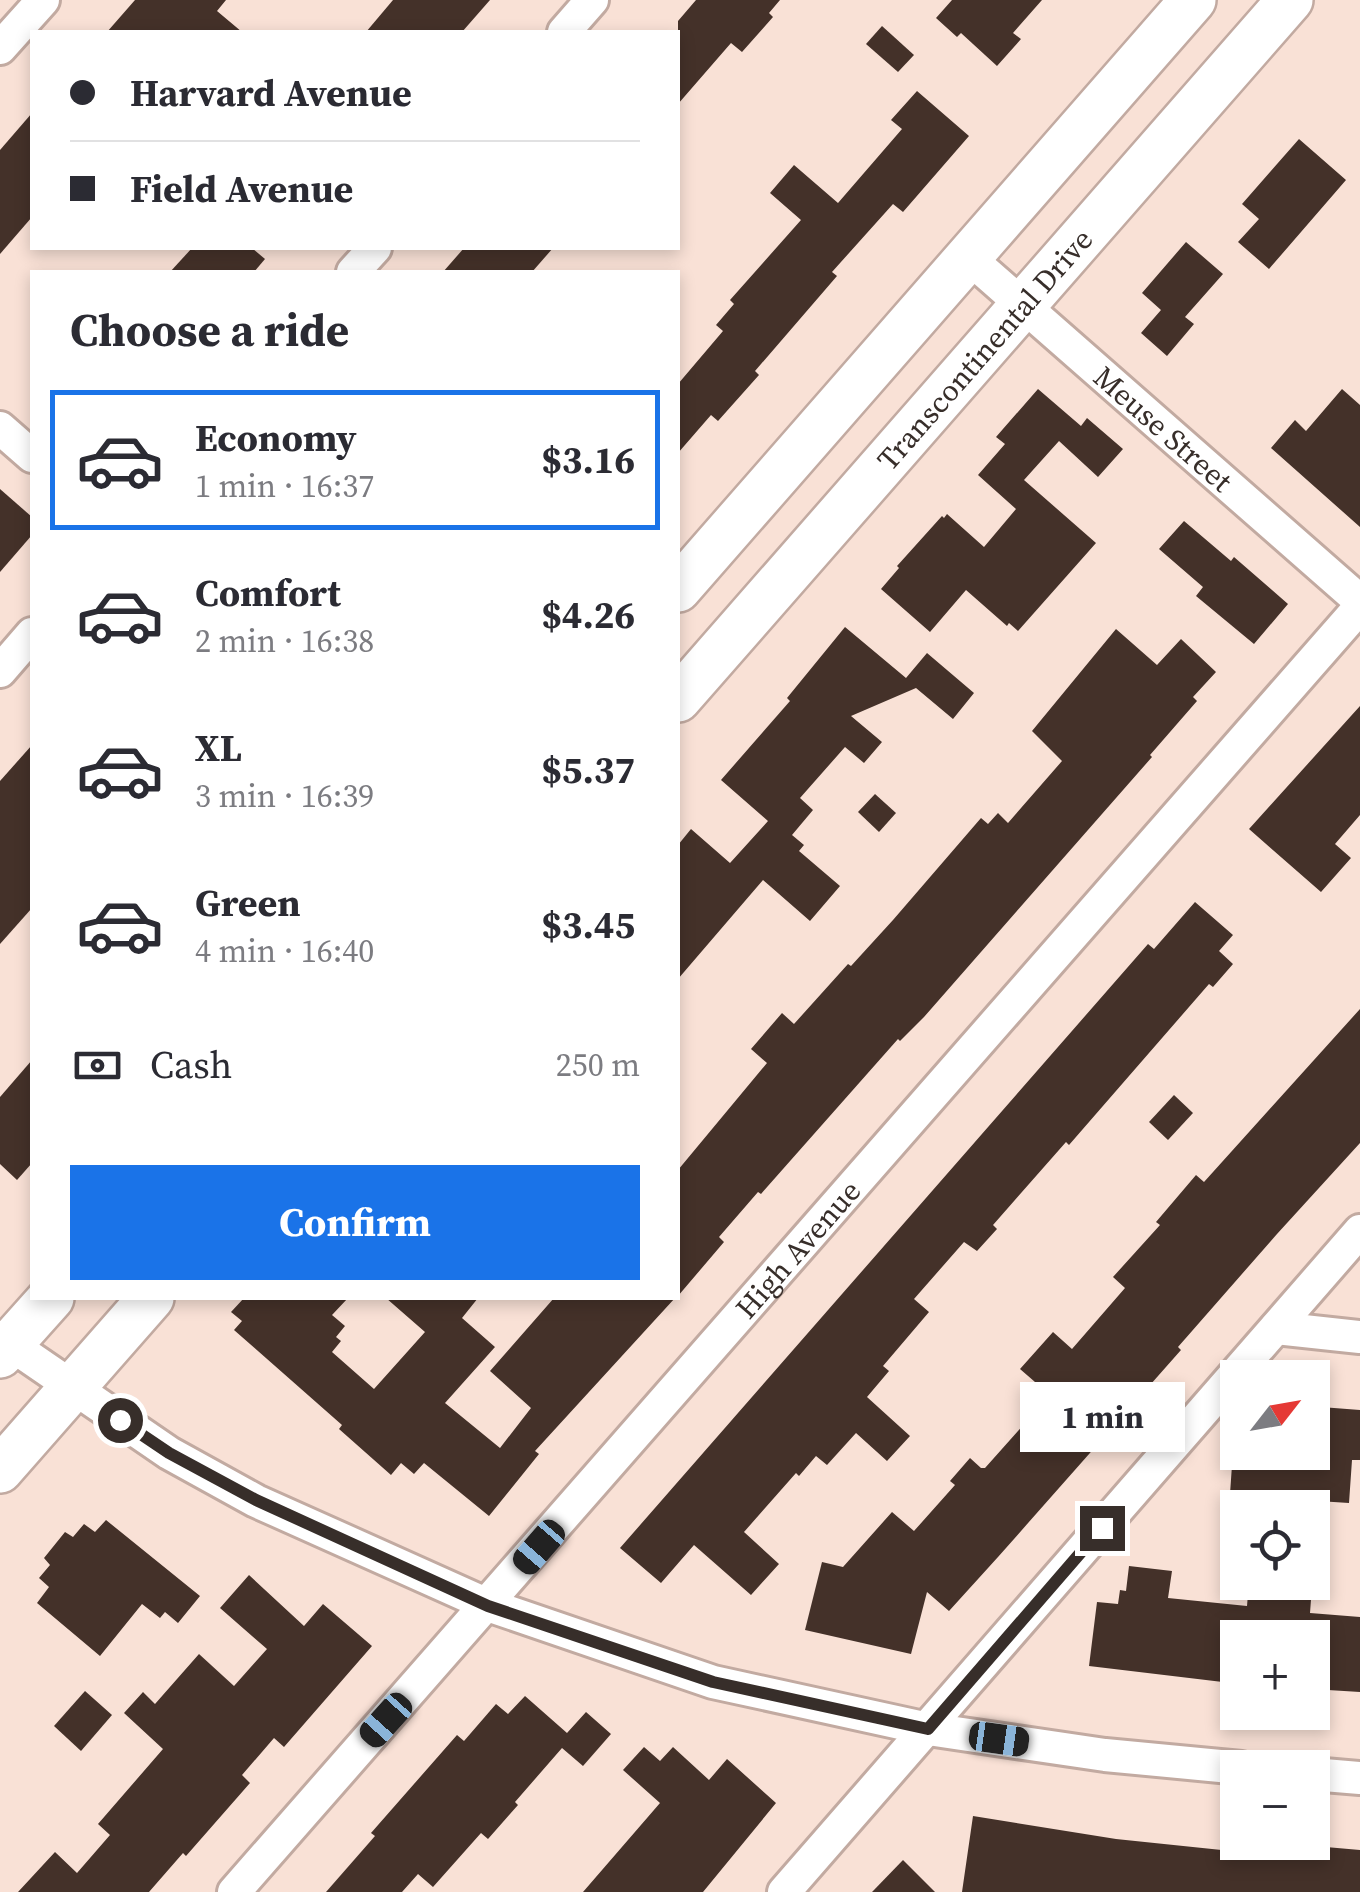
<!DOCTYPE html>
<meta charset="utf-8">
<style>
body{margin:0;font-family:"Source Serif 4",serif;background:#f7f7f7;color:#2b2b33;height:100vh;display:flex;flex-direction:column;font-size:38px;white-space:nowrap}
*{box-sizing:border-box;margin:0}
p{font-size:32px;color:#7c7c81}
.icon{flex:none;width:55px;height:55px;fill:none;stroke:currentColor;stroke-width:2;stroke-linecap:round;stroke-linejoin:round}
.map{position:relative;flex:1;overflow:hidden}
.side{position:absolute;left:30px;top:270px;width:650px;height:1030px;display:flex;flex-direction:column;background:#fff;border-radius:0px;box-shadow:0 5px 15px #0003}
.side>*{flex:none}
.hud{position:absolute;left:30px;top:30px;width:650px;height:220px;border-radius:0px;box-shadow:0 5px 15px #0003;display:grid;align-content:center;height:220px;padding:0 40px;background:#fff}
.needle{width:65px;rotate:59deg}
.fabs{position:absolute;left:1220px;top:1360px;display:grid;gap:20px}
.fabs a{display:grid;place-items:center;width:110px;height:110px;border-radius:0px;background:#fff;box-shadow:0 5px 15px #0003;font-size:50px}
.end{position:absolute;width:45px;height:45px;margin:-22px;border:12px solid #372e2a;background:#fff;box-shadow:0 0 0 5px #fff}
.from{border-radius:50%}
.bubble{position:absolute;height:70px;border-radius:0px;background:#fff;box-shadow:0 5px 15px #0003;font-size:32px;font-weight:700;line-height:70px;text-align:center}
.car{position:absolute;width:30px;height:60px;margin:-30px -15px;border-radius:12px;box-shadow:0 0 8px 2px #0007;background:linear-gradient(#222 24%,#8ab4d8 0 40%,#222 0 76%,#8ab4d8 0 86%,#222 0)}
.hud b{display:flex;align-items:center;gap:35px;height:95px;font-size:38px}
.hud b+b{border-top:2px solid #e1e1e2}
.hud i{width:25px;height:25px;background:#2b2b33}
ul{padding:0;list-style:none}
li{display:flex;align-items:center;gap:30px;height:140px;margin:0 20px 15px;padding:0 20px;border:5px solid transparent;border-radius:0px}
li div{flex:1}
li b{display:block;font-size:38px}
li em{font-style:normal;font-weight:700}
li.active{border-color:#1a73e8}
li>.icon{width:90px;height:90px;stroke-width:1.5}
h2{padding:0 40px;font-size:45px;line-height:120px}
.pay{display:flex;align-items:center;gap:25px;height:110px;padding:0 40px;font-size:38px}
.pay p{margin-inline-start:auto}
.button{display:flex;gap:20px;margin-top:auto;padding:20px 40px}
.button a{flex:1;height:115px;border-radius:0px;background:#1a73e8;color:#fff;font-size:40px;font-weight:700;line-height:115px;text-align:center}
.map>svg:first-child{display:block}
.building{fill:#443129}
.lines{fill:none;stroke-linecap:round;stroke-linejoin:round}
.street-casing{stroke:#c2aaa1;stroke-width:38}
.secondary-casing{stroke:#c2aaa1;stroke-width:50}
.street{stroke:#fff;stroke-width:32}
.secondary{stroke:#fff;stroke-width:45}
.route{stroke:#372e2a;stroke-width:12}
.labels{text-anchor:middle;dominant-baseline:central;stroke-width:10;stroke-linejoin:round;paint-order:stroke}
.street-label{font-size:30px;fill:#372e2a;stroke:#fcf1ed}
</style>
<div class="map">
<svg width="1360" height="1892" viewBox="0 0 1360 1892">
<rect width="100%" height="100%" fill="#f9e1d6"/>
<g class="building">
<path d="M 135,0 L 226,0 L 217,11 L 242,32 L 107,32 Z"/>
<path d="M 393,0 L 490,0 L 462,32 L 366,32 Z"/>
<path d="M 696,0 L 780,0 L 769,13 L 773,17 L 742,52 L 731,43 L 678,104 L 678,21 Z"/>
<path d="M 952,0 L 1042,0 L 1013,33 L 1021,39 L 997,66 L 961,33 L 957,37 L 936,18 Z"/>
<path d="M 882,26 L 914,55 L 898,72 L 866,44 Z"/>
<path d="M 917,91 L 969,136 L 903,212 L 893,204 L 832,272 L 837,276 L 755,371 L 759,375 L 718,421 L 711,415 L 678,453 L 678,384 L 723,331 L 716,325 L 734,304 L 730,300 L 801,220 L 770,193 L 794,165 L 838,203 L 902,129 L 891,120 Z"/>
<path d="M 32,113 L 32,217 L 0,254 L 0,150 Z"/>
<path d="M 1299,139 L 1346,180 L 1269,269 L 1238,242 L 1259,219 L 1242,204 Z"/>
<path d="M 1186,242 L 1223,274 L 1185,317 L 1194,324 L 1167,356 L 1141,333 L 1161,310 L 1142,293 Z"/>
<path d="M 192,248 L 252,248 L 265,259 L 254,272 L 170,272 Z"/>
<path d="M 464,248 L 553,248 L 532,272 L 443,272 Z"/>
<path d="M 1038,389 L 1081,426 L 1087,418 L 1123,449 L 1098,477 L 1059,441 L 1024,480 L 1096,543 L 1018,631 L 1009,623 L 1007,626 L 966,590 L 930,632 L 881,589 L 899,568 L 897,566 L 942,516 L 944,518 L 947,514 L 984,547 L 1016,509 L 978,475 L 1005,444 L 996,437 Z"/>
<path d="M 1342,389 L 1360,405 L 1360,527 L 1271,448 L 1295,420 L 1306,431 Z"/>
<path d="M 0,489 L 32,517 L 32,535 L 0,572 Z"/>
<path d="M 1184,521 L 1231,561 L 1234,557 L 1288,604 L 1254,644 L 1196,596 L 1203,587 L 1159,549 Z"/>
<path d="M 845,627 L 906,678 L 927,653 L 974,693 L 953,719 L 916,688 L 851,716 L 882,742 L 864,763 L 845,747 L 800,798 L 813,810 L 792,835 L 804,845 L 799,851 L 840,886 L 810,921 L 763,880 L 678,979 L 678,845 L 691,829 L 730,863 L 768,821 L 721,780 L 790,701 L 787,698 Z"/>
<path d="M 1116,629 L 1157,665 L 1181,639 L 1216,672 L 1193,697 L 1197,701 L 1150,755 L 1152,757 L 924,1017 L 900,1041 L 898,1039 L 761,1194 L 758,1192 L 719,1237 L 724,1242 L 678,1296 L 678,1170 L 767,1063 L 751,1049 L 782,1013 L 794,1024 L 848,964 L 851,966 L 893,920 L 981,818 L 988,824 L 998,813 L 1008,823 L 1062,761 L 1032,731 Z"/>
<path d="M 1360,706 L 1360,815 L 1335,844 L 1351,858 L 1321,892 L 1249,829 Z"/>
<path d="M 32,745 L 32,908 L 0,944 L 0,781 Z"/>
<path d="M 875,794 L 896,813 L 879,832 L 858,812 Z"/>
<path d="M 1195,902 L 1233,935 L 1219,951 L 1233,964 L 1213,987 L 1209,984 L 1069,1145 L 1066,1142 L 993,1225 L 997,1229 L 977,1251 L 964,1242 L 914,1299 L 929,1312 L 883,1366 L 889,1371 L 867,1397 L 910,1436 L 887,1461 L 856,1433 L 827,1465 L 816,1456 L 799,1476 L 796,1473 L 744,1532 L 779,1564 L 751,1595 L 694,1545 L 661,1583 L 620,1548 L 1148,944 L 1154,949 Z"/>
<path d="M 1360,1009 L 1360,1143 L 1277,1234 L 1178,1347 L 1181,1350 L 998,1557 L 949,1611 L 927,1592 L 911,1654 L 805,1630 L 822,1562 L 843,1567 L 892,1512 L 914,1531 L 955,1485 L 950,1481 L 970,1458 L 981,1468 L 985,1468 L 1041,1405 L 1027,1392 L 1035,1382 L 1020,1369 L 1053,1332 L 1072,1349 L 1125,1288 L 1113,1277 L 1160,1225 L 1156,1222 L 1196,1175 L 1204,1182 Z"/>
<path d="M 32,1060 L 32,1163 L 17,1180 L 0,1164 L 0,1097 Z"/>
<path d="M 1174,1095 L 1193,1113 L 1168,1140 L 1149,1122 Z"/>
<path d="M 244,1298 L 348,1298 L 332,1315 L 345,1326 L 336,1337 L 341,1341 L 332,1352 L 374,1389 L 425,1332 L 386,1298 L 478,1298 L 462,1318 L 495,1347 L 445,1403 L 500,1448 L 531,1408 L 490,1371 L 554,1298 L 675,1298 L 535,1451 L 539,1454 L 489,1516 L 424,1463 L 414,1474 L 401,1463 L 391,1475 L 339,1429 L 342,1425 L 234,1330 L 242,1321 L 231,1312 Z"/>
<path d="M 1321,1407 L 1360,1410 L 1360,1460 L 1352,1460 L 1349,1503 L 1318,1501 L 1317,1508 L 1229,1508 L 1233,1451 L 1318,1452 Z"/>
<path d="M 106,1520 L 200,1596 L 178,1623 L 165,1612 L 160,1618 L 142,1604 L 100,1656 L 37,1603 L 49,1587 L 39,1578 L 50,1565 L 44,1558 L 65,1532 L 73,1537 L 84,1524 L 95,1532 Z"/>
<path d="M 1129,1566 L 1172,1571 L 1168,1598 L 1247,1606 L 1249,1582 L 1312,1586 L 1310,1613 L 1360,1617 L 1360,1692 L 1312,1689 L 1315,1638 L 1236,1638 L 1231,1683 L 1089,1666 L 1097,1602 L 1118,1604 L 1120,1590 L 1126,1591 Z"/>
<path d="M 249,1575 L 304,1626 L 323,1604 L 372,1646 L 284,1747 L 274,1738 L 242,1775 L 250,1783 L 186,1856 L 183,1853 L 149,1892 L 18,1892 L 55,1852 L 77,1873 L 110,1835 L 98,1824 L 163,1749 L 124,1713 L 143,1692 L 155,1704 L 199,1654 L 234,1686 L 267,1649 L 220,1608 Z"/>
<path d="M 85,1691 L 112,1715 L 81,1751 L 54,1726 Z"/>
<path d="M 525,1696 L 567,1733 L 586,1712 L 611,1734 L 583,1766 L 562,1748 L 515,1802 L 518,1805 L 488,1839 L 481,1833 L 433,1887 L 418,1874 L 402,1892 L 326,1892 L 375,1836 L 371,1833 L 457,1735 L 464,1741 L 496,1704 L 508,1714 Z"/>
<path d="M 644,1747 L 660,1761 L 673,1747 L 709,1780 L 727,1759 L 776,1803 L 703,1892 L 583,1892 L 660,1803 L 623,1770 Z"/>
<path d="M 973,1816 L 1116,1839 L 1278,1856 L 1280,1843 L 1360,1850 L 1360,1892 L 962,1892 Z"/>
<path d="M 903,1860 L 935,1892 L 872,1892 Z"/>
</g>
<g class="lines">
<defs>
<g id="street">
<path d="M 564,32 L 592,0"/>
<path d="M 0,48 L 43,0"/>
<path id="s1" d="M 968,257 L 1360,601"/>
<path d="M 353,272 L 375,248"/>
<path d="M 0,428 L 32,456"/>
<path d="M 0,671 L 32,634"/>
<path d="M 1276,1328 L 1360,1337"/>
<path d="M 10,1344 L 169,1453 L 256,1501 L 488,1605 L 713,1682 L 928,1729 L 1105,1755 L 1241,1768"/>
<path d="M 1312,1774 L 1360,1778"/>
<path id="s2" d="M 234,1892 L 1360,607"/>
<path d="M 784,1892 L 1360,1231"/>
</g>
<g id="secondary">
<path d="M 678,589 L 1193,0"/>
<path id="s3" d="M 678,699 L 1290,0"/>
<path d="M 0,1355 L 51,1298"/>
<path d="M 0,1470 L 151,1298"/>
</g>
</defs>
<use href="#street" class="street-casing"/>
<use href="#secondary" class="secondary-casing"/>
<use href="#street" class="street"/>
<use href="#secondary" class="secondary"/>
</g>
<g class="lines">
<path class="route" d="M 120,1420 L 169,1453 L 256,1500 L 488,1606 L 713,1682 L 928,1729 L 1102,1528"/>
</g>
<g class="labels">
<g class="street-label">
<text stroke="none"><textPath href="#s3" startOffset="465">Transcontinental Drive</textPath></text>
<text stroke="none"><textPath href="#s1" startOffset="260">Meuse Street</textPath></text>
<text stroke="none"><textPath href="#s2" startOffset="855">High Avenue</textPath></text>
</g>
</g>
</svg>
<div class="fabs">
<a><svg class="needle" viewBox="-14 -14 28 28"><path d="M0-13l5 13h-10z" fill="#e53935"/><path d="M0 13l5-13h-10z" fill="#7c7c81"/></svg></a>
<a><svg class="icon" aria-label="locate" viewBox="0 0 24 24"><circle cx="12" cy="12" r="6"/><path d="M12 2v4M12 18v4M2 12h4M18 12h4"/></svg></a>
<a>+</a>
<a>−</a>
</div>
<i class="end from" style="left:120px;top:1420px"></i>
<i class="end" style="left:1102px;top:1528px"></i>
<div class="bubble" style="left:1020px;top:1382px;width:165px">1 min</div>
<i class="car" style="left:539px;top:1547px;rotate:221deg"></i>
<i class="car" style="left:386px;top:1720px;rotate:222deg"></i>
<i class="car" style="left:999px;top:1739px;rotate:98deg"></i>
<div class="hud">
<b><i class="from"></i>Harvard Avenue</b>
<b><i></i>Field Avenue</b>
</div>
<section class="side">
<h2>Choose a ride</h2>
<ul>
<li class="active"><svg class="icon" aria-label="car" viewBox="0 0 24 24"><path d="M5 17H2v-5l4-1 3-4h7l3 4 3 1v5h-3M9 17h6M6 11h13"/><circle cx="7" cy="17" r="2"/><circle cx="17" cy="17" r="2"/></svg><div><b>Economy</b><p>1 min · 16:37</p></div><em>$3.16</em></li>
<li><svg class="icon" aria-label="car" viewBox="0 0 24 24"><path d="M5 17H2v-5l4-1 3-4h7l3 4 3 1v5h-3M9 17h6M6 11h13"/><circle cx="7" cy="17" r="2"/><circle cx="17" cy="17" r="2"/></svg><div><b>Comfort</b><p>2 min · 16:38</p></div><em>$4.26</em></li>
<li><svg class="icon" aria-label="car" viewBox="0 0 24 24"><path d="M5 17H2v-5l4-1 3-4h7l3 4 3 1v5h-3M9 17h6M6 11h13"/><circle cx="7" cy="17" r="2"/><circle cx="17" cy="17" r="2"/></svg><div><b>XL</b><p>3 min · 16:39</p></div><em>$5.37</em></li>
<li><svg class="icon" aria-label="car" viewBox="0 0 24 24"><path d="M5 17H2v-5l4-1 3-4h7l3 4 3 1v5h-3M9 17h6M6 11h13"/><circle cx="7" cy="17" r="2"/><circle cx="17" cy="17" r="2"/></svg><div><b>Green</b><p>4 min · 16:40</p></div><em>$3.45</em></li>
</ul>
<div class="pay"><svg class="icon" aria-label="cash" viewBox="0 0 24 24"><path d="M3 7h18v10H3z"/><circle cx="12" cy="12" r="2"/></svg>Cash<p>250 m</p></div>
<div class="button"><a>Confirm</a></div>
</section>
</div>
